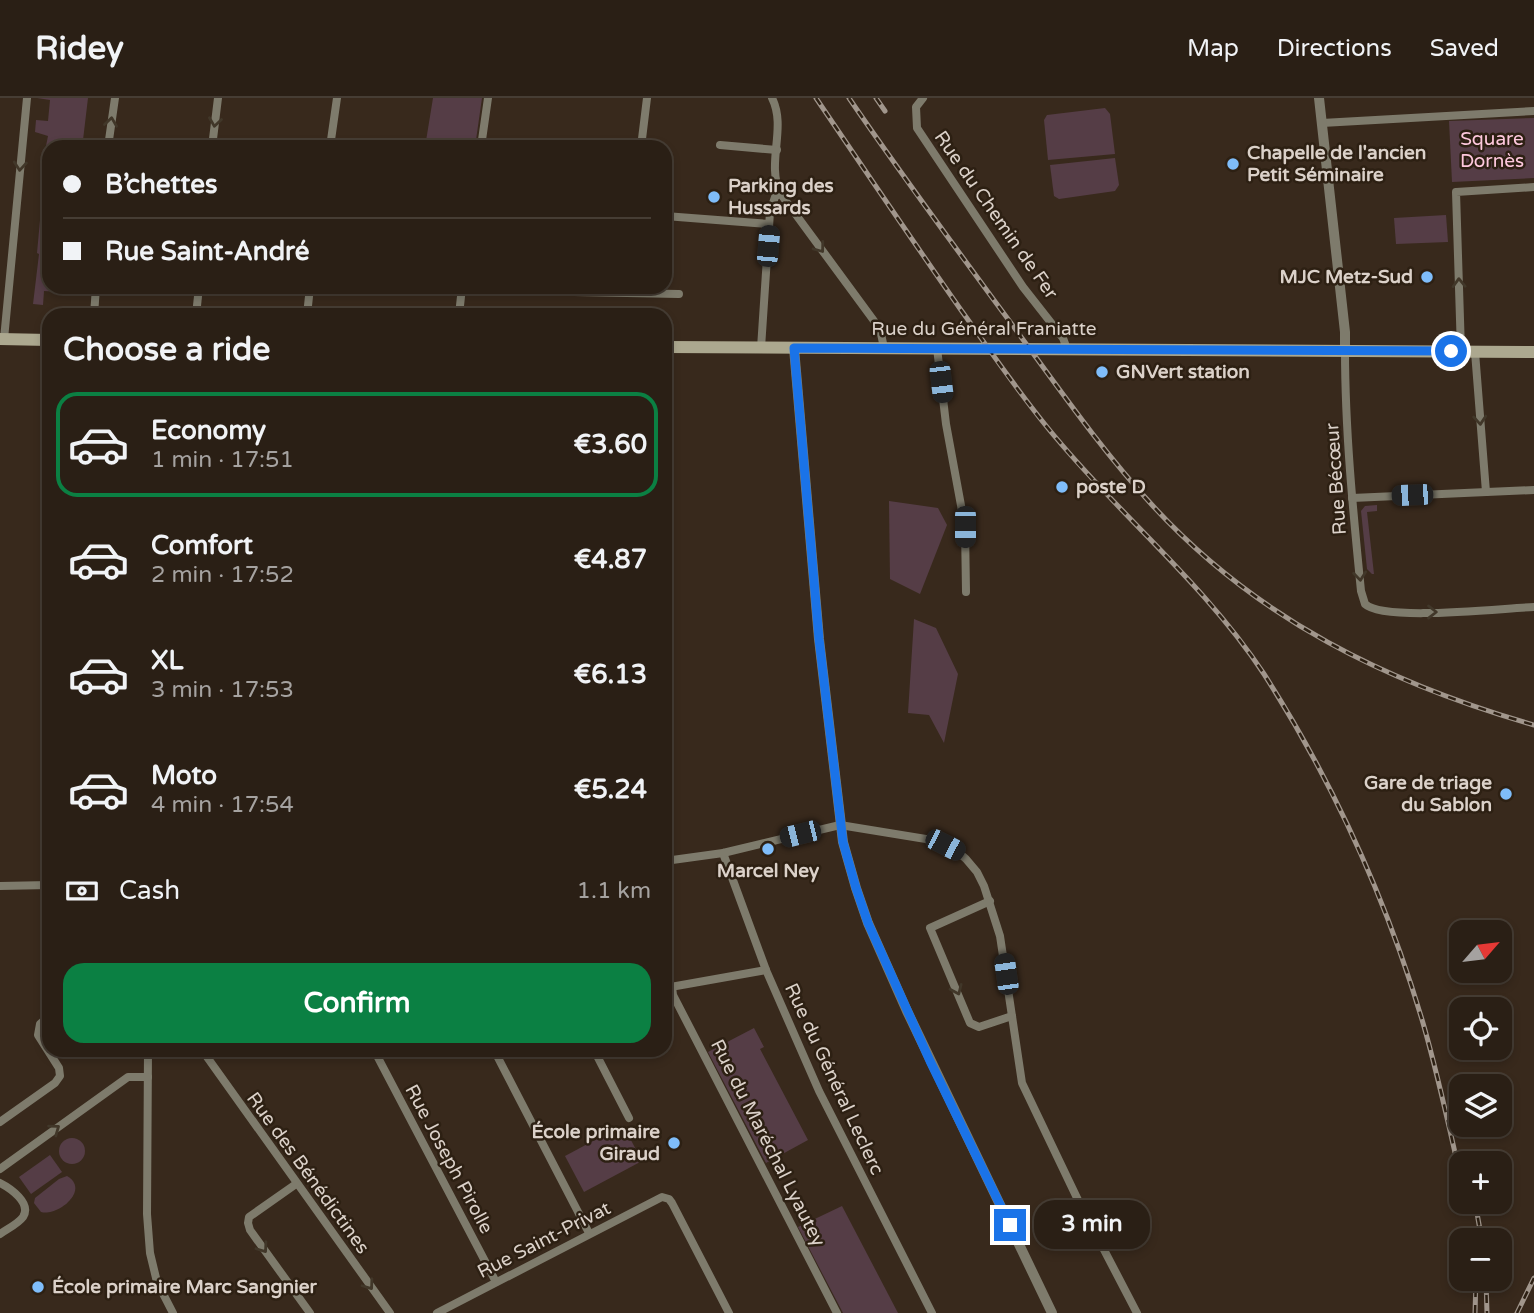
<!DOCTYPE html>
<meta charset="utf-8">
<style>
body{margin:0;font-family:"Varela Round",sans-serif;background:#32271e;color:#f1f3f6;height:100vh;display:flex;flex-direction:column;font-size:26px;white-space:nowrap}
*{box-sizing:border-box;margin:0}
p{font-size:23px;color:#a5a2a0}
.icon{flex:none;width:38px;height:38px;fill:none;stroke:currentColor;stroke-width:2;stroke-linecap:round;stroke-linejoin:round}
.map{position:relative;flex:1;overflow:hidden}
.drawer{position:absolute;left:42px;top:210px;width:630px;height:749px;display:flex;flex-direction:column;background:#2a1f15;border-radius:21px;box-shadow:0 4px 10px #0003,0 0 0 2px #463d34}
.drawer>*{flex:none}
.banner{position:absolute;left:42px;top:42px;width:630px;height:154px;border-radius:21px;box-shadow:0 4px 10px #0003,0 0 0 2px #463d34;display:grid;align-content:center;height:154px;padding:0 21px;background:#2a1f15}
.needle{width:46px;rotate:62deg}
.controls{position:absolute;left:1449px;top:822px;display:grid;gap:14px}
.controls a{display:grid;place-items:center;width:63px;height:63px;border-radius:14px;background:#2a1f15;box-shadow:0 4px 10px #0003,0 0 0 2px #463d34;font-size:35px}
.end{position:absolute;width:32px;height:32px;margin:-16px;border:9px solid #1a73e8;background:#fff;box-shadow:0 0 0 4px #fff}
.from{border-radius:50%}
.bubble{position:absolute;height:49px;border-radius:21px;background:#2a1f15;box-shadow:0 4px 10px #0003,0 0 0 2px #463d34;font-size:23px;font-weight:800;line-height:49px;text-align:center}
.car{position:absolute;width:21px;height:42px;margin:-21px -10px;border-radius:9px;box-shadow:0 0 5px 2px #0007;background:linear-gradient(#222 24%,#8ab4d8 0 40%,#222 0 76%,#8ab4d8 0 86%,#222 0)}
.banner b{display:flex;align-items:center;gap:24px;height:66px;font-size:26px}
.banner b+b{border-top:2px solid #463d34}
.banner i{width:18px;height:18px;background:#f1f3f6}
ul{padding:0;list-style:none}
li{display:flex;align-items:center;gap:21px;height:105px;margin:0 14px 10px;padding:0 7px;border:4px solid transparent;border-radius:21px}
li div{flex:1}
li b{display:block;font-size:26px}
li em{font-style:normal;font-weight:800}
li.on{border-color:#0b8043}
li>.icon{width:63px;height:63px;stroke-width:1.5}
h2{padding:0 21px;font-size:32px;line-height:84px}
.pay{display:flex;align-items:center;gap:18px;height:77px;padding:0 21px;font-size:26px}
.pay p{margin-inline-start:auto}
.primary-button{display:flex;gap:14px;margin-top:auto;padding:14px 21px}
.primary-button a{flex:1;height:80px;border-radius:21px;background:#0b8043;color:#fff;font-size:28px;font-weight:800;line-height:80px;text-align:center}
header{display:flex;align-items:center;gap:42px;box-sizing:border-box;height:98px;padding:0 35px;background:#2a1f15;border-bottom:2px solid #463d34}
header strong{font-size:33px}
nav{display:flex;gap:38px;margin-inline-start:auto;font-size:24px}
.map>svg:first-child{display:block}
.green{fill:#553d46}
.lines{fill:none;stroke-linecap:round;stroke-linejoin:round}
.minor{stroke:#7e7b6c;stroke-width:8}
.tertiary{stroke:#7e7b6c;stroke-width:10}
.secondary{stroke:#aca88f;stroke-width:12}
.rail-casing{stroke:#a1968c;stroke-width:5}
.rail{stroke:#2d2013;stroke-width:2.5;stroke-dasharray:8;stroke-linecap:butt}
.oneway{stroke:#413729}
.route{stroke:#1a73e8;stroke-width:9}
.poi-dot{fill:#7fbdfa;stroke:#2d2013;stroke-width:2.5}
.labels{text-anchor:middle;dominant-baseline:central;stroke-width:5;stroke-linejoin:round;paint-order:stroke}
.park-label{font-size:19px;fill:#fec8dd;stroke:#2d2013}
.poi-label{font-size:19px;font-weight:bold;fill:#dbd1c9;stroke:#2d2013;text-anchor:start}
.street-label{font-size:19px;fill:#dbd1c9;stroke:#2d2013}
</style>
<header>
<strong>Ridey</strong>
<nav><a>Map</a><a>Directions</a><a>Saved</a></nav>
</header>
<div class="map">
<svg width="1534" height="1215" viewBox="0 0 1534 1215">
<rect width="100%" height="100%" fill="#38291c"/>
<g class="green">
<path d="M 37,0 L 88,0 L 83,42 L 86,42 L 85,49 L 49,49 L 49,60 L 42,60 L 43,51 L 48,52 L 48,48 L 46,48 L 48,38 L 35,34 L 36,22 L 48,23 L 50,2 Z"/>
<path d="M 433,0 L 482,0 L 475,49 L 426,43 Z"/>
<path d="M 1105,10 L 1110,16 L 1115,56 L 1048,62 L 1044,22 L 1047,17 Z"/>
<path d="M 1534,20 L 1534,80 L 1452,84 L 1449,23 Z"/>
<path d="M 1115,60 L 1119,87 L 1115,93 L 1059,101 L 1054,98 L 1050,67 Z"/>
<path d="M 46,110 L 49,110 L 49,189 L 84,189 L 87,196 L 44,193 L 43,207 L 33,206 L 39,156 L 37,155 L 40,122 Z"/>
<path d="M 1446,117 L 1448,144 L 1396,146 L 1394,120 Z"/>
<path d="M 889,403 L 938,410 L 947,427 L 920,496 L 890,481 Z"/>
<path d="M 1377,407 L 1377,413 L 1367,414 L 1374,476 L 1372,476 L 1367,471 L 1361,413 L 1365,408 Z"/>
<path d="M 914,521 L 936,530 L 958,576 L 944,645 L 929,617 L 908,615 Z"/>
<path d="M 754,930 L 764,949 L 760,951 L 808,1042 L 766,1065 L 708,954 Z"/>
<path d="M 623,1027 L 642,1063 L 584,1094 L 565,1058 Z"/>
<circle cx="72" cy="1053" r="13"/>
<path d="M 50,1057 L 62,1074 L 31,1096 L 19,1079 Z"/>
<path d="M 67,1078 C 91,1092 57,1119 41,1114 L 34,1105 L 35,1100 L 59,1081 Z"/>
<path d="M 842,1108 L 898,1215 L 843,1215 L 798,1129 Z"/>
</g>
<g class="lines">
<g class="minor">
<path d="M 772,0 C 787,30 766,64 780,95 L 880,231 L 884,250"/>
<path d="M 923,0 L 916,9 L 917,30 L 1023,189 L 1063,240 L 1067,251"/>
<path d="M 1322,25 L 1534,13"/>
<path d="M 720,47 L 777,52"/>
<path d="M 108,49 L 115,0"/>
<path d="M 212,49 L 218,0"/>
<path d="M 330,49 L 337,0"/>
<path d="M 481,49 L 488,0"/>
<path d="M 641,49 L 647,0"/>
<path d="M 665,118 L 769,126"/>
<path d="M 461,192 L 679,196"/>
<path d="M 94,217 L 96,189"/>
<path d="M 196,217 L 199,189"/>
<path d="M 307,217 L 310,189"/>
<path d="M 459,217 L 462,189"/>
<path d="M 4,241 L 27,0"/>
<path d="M 761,250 L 770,114 L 775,99 L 780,95"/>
<path d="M 937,250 L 946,326 L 965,429 L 966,494"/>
<path d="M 1345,252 C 1345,332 1353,413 1361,493 L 1365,506 C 1384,524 1503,510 1534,509"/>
<path d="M 1461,253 L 1456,94 L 1534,89"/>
<path d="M 1475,254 L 1486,394"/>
<path d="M 1352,400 L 1534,392"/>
<path d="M 723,755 L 766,872 L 819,993 L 932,1215"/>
<path d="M 665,763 L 723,755 L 840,727 L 932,742 L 958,754 L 966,761 L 977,774 L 984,788 L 1000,838 L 1022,985 L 1078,1102 L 1137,1215"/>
<path d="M 0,788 L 49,787"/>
<path d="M 990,803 L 930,830 L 970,925 L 979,929 L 1012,918"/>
<path d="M 672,889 L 673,897 L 837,1215"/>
<path d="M 665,890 L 766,872"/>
<path d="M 148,952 L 147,1116 L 150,1155 L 157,1184 L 173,1215"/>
<path d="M 202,952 L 390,1215"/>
<path d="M 374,952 L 496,1184"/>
<path d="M 494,952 L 589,1135"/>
<path d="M 594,952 L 629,1020"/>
<path d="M 0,1024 L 55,985 L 60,978 L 59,970 L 38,937 L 40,926 L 49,918"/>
<path d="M 0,1071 L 128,979 L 148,979"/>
<path d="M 0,1085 C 10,1090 32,1105 23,1119 C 18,1126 7,1131 0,1136"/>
<path d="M 296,1086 L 249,1119 L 248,1125 L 250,1132 L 310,1215"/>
<path d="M 437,1215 L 662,1099 L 669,1101 L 672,1105 L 729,1215"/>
</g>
<g class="tertiary">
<path d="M 1319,0 L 1345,234 L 1345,252"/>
<path d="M 794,250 L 819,541 L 843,744 L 856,790 L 868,825 L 907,913 L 1052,1215"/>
</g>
<g class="secondary">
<path d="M 0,241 L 49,242"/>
<path d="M 665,249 L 1534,254"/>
</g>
<defs>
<g id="rail">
<path d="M 816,0 C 864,71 912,142 961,212 C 992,255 1022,300 1057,341 C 1124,421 1206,488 1264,576 C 1333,684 1387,803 1423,925 C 1438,977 1449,1029 1461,1081"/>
<path d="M 849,0 C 903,79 960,156 1016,232 C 1060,292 1103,354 1153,408 C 1257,521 1388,585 1534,627"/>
<path d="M 876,0 L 885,13"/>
<path d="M 1475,1104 L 1482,1143"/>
<path d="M 1486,1181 L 1487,1215"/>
<path d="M 1475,1215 L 1476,1181"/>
<path d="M 1517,1215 L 1534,1180"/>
</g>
</defs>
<use href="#rail" class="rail-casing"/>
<use href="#rail" class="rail"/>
</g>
<defs><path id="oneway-chevron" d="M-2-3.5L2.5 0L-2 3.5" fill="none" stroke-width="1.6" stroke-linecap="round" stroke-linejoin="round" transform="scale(1.75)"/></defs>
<g class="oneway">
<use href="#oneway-chevron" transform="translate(111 24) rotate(-82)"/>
<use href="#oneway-chevron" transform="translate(215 24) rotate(98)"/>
<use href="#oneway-chevron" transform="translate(20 68) rotate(95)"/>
<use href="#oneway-chevron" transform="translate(820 150) rotate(53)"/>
<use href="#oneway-chevron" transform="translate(1459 185) rotate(-92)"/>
<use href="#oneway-chevron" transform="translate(1480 322) rotate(86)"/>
<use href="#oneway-chevron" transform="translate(1360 478) rotate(84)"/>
<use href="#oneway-chevron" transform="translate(1432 514)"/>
<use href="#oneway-chevron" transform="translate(957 892) rotate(66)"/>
<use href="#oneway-chevron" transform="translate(55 1031) rotate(-36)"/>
<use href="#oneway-chevron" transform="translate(263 1150) rotate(54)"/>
<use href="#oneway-chevron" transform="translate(369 1187) rotate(54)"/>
</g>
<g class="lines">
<path class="route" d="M 1010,1127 L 930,963 L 868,825 L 856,790 L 843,744 L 819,541 L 794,250 L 1451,253"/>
</g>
<g class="poi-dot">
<circle cx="1233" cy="66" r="7"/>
<circle cx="714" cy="99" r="7"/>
<circle cx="1427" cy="179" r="7"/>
<circle cx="1102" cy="274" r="7"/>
<circle cx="1062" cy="389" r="7"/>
<circle cx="1506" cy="696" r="7"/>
<circle cx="768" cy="751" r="7"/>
<circle cx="674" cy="1045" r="7"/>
<circle cx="38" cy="1189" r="7"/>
</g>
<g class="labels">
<g class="park-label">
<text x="1492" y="41">Square<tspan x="1492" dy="22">Dornès</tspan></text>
</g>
<g class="poi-label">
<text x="1247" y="55">Chapelle de l'ancien<tspan x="1247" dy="22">Petit Séminaire</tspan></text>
<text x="728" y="88">Parking des<tspan x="728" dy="22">Hussards</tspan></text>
<text x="1413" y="179" text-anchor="end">MJC Metz-Sud</text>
<text x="1116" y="274">GNVert station</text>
<text x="1076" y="389">poste D</text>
<text x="1492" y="685" text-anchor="end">Gare de triage<tspan x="1492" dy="22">du Sablon</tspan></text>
<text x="768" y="773" text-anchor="middle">Marcel Ney</text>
<text x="660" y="1034" text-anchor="end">École primaire<tspan x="660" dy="22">Giraud</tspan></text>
<text x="52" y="1189">École primaire Marc Sangnier</text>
</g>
<g class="street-label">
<text transform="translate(996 117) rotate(55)">Rue du Chemin de Fer</text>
<text x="984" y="231">Rue du Général Franiatte</text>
<text transform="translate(1336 381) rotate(-94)">Rue Bécœur</text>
<text transform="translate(834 981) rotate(65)">Rue du Général Leclerc</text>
<text transform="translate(768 1045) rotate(63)">Rue du Maréchal Lyautey</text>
<text transform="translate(449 1061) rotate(62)">Rue Joseph Pirolle</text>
<text transform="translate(308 1075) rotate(54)">Rue des Bénédictines</text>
<text transform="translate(544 1142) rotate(-27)">Rue Saint-Privat</text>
</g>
</g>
</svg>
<div class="controls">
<a><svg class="needle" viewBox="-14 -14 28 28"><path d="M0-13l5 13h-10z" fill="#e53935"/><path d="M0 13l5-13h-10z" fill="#a5a2a0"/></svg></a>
<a><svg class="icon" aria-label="locate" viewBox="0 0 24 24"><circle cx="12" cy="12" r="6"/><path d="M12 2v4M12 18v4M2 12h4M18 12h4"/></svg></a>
<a><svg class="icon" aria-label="layers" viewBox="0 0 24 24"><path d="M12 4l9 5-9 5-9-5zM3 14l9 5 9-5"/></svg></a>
<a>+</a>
<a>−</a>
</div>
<i class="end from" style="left:1451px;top:253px"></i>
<i class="end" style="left:1010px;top:1127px"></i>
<div class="bubble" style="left:1034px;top:1102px;width:116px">3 min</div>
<i class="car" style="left:768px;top:148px;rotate:5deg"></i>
<i class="car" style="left:941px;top:284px;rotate:173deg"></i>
<i class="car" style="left:1412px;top:397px;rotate:268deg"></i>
<i class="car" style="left:965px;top:429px;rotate:180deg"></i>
<i class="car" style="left:800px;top:736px;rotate:256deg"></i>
<i class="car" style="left:945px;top:747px;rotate:117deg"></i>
<i class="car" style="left:1006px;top:876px;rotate:352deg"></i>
<div class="banner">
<b><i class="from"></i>B’chettes</b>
<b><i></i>Rue Saint-André</b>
</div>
<section class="drawer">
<h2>Choose a ride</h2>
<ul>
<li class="on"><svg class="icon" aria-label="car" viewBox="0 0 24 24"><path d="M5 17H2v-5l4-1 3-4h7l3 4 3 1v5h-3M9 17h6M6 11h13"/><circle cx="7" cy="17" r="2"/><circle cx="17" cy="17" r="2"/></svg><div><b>Economy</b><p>1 min · 17:51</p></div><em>€3.60</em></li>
<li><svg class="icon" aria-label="car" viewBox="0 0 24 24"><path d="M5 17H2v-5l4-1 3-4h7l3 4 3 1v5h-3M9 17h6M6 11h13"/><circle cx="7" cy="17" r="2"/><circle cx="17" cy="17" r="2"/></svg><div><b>Comfort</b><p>2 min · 17:52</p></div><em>€4.87</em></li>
<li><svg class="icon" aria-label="car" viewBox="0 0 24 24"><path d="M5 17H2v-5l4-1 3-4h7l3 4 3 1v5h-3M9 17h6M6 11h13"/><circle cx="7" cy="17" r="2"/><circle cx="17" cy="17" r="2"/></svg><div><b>XL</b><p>3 min · 17:53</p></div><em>€6.13</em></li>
<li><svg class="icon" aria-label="car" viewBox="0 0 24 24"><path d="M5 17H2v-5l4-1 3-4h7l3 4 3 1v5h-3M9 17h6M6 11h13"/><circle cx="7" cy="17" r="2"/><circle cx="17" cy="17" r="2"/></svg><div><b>Moto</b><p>4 min · 17:54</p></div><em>€5.24</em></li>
</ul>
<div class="pay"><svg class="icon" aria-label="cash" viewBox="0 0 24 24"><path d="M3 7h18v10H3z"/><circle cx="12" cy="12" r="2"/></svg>Cash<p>1.1 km</p></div>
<div class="primary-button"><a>Confirm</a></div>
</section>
</div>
